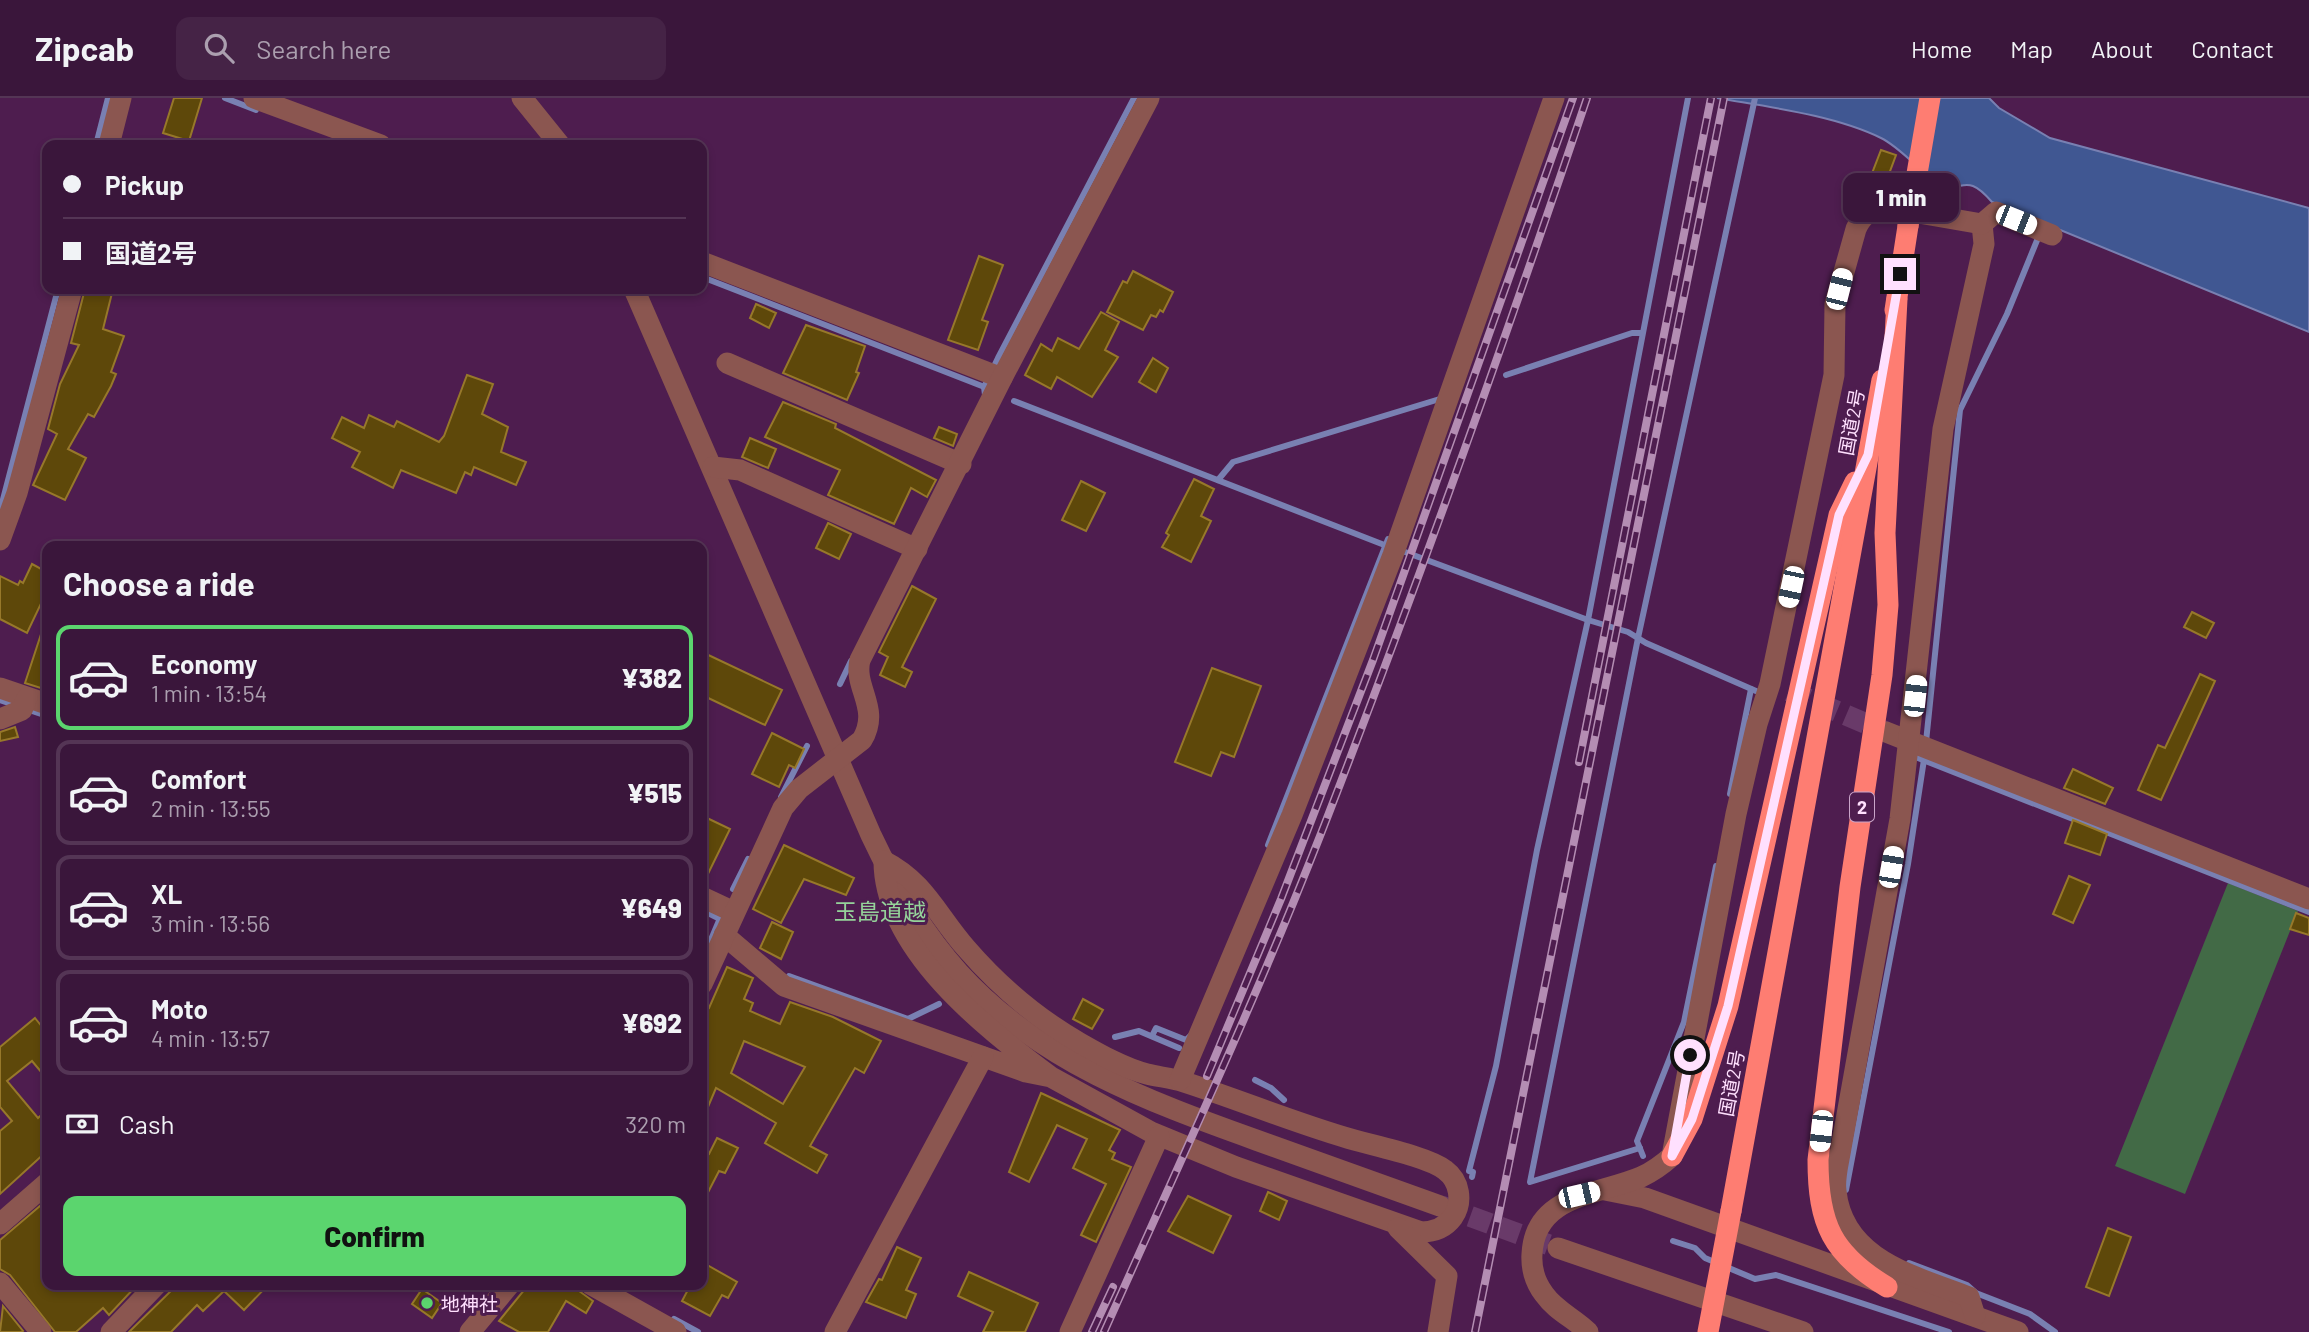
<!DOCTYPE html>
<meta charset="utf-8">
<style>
body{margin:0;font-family:Barlow,"Noto Sans JP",sans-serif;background:#452346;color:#f1f3f6;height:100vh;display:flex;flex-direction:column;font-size:26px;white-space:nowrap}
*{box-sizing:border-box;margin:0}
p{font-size:23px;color:#ab9faf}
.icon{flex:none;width:38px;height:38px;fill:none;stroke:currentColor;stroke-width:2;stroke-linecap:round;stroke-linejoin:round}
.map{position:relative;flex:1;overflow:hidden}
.side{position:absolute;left:42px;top:443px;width:665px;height:749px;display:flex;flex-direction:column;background:#3a163b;border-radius:14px;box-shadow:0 4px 10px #0003,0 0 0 2px #543555}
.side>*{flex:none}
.top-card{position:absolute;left:42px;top:42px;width:665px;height:154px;border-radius:14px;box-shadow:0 4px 10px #0003,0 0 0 2px #543555;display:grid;align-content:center;height:154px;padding:0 21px;background:#3a163b}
.end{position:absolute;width:32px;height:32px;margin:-16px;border:9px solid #ffe0fe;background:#111;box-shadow:0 0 0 4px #111}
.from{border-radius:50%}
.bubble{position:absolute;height:49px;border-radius:14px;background:#3a163b;box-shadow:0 4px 10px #0003,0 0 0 2px #543555;font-size:23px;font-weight:800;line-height:49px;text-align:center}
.car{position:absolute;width:21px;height:42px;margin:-21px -10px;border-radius:9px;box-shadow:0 0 5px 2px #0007;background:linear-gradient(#fff 24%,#345 0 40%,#fff 0 76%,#345 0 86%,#fff 0)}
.top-card b{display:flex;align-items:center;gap:24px;height:66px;font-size:26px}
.top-card b+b{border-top:2px solid #543555}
.top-card i{width:18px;height:18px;background:#f1f3f6}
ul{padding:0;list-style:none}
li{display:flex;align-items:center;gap:21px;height:105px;margin:0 14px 10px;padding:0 7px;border:4px solid #543555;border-radius:14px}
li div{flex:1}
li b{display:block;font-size:26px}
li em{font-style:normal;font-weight:800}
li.selected{border-color:#5bd56e}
li>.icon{width:63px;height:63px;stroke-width:1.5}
h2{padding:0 21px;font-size:32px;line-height:84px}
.pay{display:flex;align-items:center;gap:18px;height:77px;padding:0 21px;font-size:26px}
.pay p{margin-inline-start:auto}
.action{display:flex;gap:14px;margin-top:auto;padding:14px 21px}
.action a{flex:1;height:80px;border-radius:14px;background:#5bd56e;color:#111;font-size:28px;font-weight:800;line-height:80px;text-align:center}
header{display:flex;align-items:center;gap:42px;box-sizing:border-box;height:98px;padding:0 35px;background:#3a163b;border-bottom:2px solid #543555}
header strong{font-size:33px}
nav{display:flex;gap:38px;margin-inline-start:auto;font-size:24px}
.search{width:490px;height:63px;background:#452346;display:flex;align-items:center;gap:18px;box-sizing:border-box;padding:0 24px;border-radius:14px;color:#ab9faf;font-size:26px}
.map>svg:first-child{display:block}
.green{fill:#426a46}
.water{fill:#405792;stroke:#7980b2;stroke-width:2}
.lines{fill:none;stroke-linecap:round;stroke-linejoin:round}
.stream{stroke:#7980b2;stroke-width:6}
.building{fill:#5e480a;stroke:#97782a;stroke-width:2;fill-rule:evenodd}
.minor-tunnel{stroke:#693a69;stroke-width:21;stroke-dasharray:21 10;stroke-linecap:butt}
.minor{stroke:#8b5650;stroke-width:21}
.highway{stroke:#fe7d72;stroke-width:21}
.rail-casing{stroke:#b48db3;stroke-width:8}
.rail{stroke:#4e1d4f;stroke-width:5;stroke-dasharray:16;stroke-linecap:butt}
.highway-bridge{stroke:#fe7d72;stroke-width:21}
.route{stroke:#ffe0fe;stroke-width:9}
.poi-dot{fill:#5bd56e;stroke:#4e1d4f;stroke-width:2.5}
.labels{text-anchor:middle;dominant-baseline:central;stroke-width:6;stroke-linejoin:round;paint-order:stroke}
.shield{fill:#4e1d4f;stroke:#caa6ca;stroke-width:2}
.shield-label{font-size:18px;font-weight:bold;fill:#ffe0fe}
.street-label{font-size:19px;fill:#ffe0fe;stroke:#4e1d4f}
.poi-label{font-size:19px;fill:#ffe0fe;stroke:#4e1d4f;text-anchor:start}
.quarter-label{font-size:23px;fill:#95d29a;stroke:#4e1d4f}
</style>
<header>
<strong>Zipcab</strong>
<div class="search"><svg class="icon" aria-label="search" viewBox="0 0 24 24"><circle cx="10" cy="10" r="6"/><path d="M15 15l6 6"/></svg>Search here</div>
<nav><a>Home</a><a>Map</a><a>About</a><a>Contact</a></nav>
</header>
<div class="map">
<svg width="2309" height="1234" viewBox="0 0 2309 1234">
<rect width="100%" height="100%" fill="#4e1d4f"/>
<path class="green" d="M 2228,785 L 2298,813 L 2185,1096 L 2115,1068 Z"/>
<path class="water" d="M 1717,0 L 1989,0 L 1999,10 L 2050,40 L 2309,110 L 2309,234 L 1992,104 C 1963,70 1963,100 1936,83 C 1917,71 1901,50 1881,40 C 1834,17 1768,9 1717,0 Z"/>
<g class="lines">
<g class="stream">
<path d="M 225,0 L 256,12"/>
<path d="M 96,47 L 108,0"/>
<path d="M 702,179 L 987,290"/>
<path d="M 1506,277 L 1632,235 L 1641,235"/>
<path d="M 985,297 L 984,289 L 998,260 L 1134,0"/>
<path d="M 1014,303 L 1387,448"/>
<path d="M 1218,382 L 1233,364 L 1443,300"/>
<path d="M 1,409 L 58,191"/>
<path d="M 1397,451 L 1588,522 L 1628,534 L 1646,545 L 1756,593"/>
<path d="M 840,586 L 851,563"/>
<path d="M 0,602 L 47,618"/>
<path d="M 1926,644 L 1960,312 L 2007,216 L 2040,135"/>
<path d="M 1918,660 L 2309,814"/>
<path d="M 1730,696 L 1751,591"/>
<path d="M 781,699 L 807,648"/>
<path d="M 1268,747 L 1388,441"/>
<path d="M 733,791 L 748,761"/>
<path d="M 702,812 L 720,821"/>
<path d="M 713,845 L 710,844 L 721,818"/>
<path d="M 789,878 L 908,921 L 939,906"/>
<path d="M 1152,938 L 1156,930 L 1186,942 L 1190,938"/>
<path d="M 1115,939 L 1139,933 L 1179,950"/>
<path d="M 1255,982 L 1271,990 L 1284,1002"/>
<path d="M 1640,1050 L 1530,1084 L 1638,540 L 1755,0"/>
<path d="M 1643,1058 L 1637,1043 L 1684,924 L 1716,768"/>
<path d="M 1472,1079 L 1473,1074 L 1469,1073 L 1496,968 L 1537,752 L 1588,522 L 1688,0"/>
<path d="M 1846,1092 L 1908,766 L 1925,655"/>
<path d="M 1673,1143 L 1695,1150 L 1705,1160 L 1755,1181 L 1776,1177 L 1949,1234"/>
<path d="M 1909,1165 L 1967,1187 L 1976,1195 L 2030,1216 L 2055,1234"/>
<path d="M 674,1221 L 698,1234"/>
</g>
</g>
<g class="building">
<path d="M 174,0 L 202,0 L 189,43 L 163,35 Z"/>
<path d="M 1881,52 L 1896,57 L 1886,84 L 1871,78 Z"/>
<path d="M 979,158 L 1003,167 L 982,222 L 988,224 L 978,252 L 948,242 Z"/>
<path d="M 1133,173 L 1173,194 L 1163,214 L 1160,212 L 1156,219 L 1151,217 L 1143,232 L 1107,214 L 1123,183 L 1127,185 Z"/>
<path d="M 85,191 L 113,191 L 103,231 L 124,238 L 111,274 L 116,276 L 111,288 L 94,319 L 88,316 L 68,351 L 86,360 L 65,402 L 33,387 L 57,336 L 48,331 L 60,286 L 79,247 L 71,245 Z"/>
<path d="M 756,206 L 776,215 L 769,230 L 750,220 Z"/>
<path d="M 1101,214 L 1119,224 L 1105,252 L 1118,259 L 1092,299 L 1057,279 L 1051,291 L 1025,277 L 1041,246 L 1052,253 L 1058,240 L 1079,251 Z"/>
<path d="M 806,227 L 865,248 L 856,274 L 859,275 L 847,302 L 783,275 Z"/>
<path d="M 1153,260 L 1168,270 L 1156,294 L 1139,284 Z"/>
<path d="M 467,277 L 493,286 L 482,316 L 508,329 L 501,354 L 526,364 L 516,387 L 474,369 L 471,377 L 465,374 L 456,395 L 401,372 L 393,390 L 352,369 L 360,354 L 332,340 L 342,319 L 364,330 L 369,317 L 394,329 L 397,323 L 439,344 L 444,338 Z"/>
<path d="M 783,304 L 836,326 L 835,330 L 936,382 L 927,399 L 911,390 L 894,426 L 828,397 L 840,372 L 765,339 Z"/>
<path d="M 939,329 L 957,336 L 953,348 L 934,340 Z"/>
<path d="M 750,340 L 776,351 L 768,370 L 742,359 Z"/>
<path d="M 1194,381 L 1214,391 L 1201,418 L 1211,423 L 1191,464 L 1162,449 L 1169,437 L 1166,435 Z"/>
<path d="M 1081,383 L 1105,395 L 1086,433 L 1062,422 Z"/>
<path d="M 828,425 L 851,436 L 839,461 L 816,450 Z"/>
<path d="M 32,466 L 47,474 L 47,493 L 27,535 L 0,521 L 0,478 L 18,487 L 20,483 L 23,485 Z"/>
<path d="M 912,488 L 936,501 L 902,569 L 912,574 L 905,589 L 880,577 L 888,559 L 879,554 Z"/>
<path d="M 2192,514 L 2214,525 L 2206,540 L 2184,529 Z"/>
<path d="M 44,527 L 47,528 L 47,592 L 25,585 Z"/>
<path d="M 702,554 L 782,592 L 765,627 L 702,597 Z"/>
<path d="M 1212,570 L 1261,588 L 1234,659 L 1221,654 L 1211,678 L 1175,664 Z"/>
<path d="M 2200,576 L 2215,583 L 2161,702 L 2138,692 L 2158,647 L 2165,650 Z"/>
<path d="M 15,629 L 18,639 L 0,643 L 0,634 Z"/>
<path d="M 772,635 L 804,651 L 795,670 L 789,667 L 779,689 L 752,676 Z"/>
<path d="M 2073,671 L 2113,690 L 2105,706 L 2064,690 Z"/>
<path d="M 707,720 L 730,731 L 703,786 L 702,731 Z"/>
<path d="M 2073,722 L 2107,736 L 2100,757 L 2065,745 Z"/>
<path d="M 784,747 L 854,780 L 846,797 L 804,781 L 781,825 L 753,811 Z"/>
<path d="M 2069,778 L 2090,787 L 2073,825 L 2053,816 Z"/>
<path d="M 2296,815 L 2309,820 L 2309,837 L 2290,831 Z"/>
<path d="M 772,824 L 793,834 L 781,861 L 760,850 Z"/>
<path d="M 727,869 L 753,880 L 744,901 L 753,905 L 750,913 L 780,926 L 790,904 L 833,919 L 881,943 L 864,975 L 855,970 L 810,1048 L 827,1057 L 817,1075 L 765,1045 L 776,1025 L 716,990 L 702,1023 L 702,919 L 706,909 L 709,910 ZM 744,943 L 805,969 L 783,1006 L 731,975 Z"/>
<path d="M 1083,901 L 1103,912 L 1092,931 L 1073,921 Z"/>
<path d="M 35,920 L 47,935 L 47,981 L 32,963 L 7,983 L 38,1020 L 47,1012 L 47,1053 L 0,1096 L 0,1033 L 12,1023 L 0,1009 L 0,949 Z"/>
<path d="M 1041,995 L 1120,1032 L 1109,1052 L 1115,1055 L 1112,1061 L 1131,1069 L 1096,1144 L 1081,1137 L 1106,1086 L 1073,1070 L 1087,1041 L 1057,1027 L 1029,1084 L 1009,1074 Z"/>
<path d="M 717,1040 L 738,1050 L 725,1075 L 719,1073 L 702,1106 L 702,1053 L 709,1056 Z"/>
<path d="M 1268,1094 L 1287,1103 L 1279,1122 L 1260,1113 Z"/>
<path d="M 1188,1098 L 1231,1118 L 1213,1155 L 1168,1133 Z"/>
<path d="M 47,1102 L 47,1186 L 138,1186 L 109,1217 L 103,1210 L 76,1234 L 55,1234 L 10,1177 L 0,1171 L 0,1142 Z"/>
<path d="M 2108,1130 L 2131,1139 L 2109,1198 L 2086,1189 Z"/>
<path d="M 897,1149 L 921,1160 L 906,1192 L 916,1196 L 906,1220 L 866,1204 L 879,1181 L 882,1182 Z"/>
<path d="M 702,1164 L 737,1184 L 728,1200 L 722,1197 L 710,1218 L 682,1203 L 691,1186 L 702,1186 Z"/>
<path d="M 969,1174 L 1038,1205 L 1025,1234 L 983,1234 L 993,1214 L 958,1198 Z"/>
<path d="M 178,1186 L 269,1186 L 244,1212 L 224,1193 L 203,1213 L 197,1207 L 171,1234 L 129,1234 Z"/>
<path d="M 529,1186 L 577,1186 L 579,1193 L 593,1203 L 586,1215 L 566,1203 L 548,1234 L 519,1234 L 499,1223 Z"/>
<path d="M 422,1191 L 442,1205 L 432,1220 L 412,1206 Z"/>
<path d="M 3,1208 L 23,1233 L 22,1234 L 0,1234 Z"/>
</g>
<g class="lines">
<g class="minor-tunnel">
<path d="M 1789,593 L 1886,634"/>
<path d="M 1441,1108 L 1558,1150"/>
</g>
<g class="minor">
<path d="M 254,0 L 381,47"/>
<path d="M 522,0 L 560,47"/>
<path d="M 109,47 L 121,0"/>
<path d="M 702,164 L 1002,280"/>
<path d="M 634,191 L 871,737 C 894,786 923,835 959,875 C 1039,963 1147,1003 1256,1042 C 1317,1064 1379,1086 1440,1108"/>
<path d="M 727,265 L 961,366"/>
<path d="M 713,369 L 740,372 L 917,451"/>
<path d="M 0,442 L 17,395 L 72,191"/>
<path d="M 0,590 L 47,606"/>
<path d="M 0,621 L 22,612 L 27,600"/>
<path d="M 1886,634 L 2309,801"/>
<path d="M 702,799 L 734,814"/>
<path d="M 724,837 L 784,888 L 1026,974 L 1051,979 L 1151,1034 L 1236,1069 L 1421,1134 C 1433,1134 1445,1130 1453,1119 C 1463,1104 1460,1083 1445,1072 C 1427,1058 1369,1047 1344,1039 C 1290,1023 1237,1001 1184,984 C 1172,980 1159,979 1147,976 C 1124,970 1101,957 1080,945 C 1038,921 998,887 966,850 C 937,817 925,784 884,763 C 884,851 986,931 1051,979"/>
<path d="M 702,886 L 783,710 L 799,691 L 862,642 C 881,610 853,590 860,562 L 1002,280 L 1149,0"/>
<path d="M 1180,982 L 1292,717 L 1393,457 L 1554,0"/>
<path d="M 1605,1092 L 1645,1100 L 2018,1234"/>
<path d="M 0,1126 L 47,1085"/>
<path d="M 1398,1130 L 1447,1178 L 1438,1234"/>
<path d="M 1558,1150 L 1803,1234"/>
<path d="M 0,1185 L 41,1234"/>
<path d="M 590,1186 L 676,1234"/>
<path d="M 1975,1218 L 1969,1199 C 1915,1178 1843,1162 1836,1093 C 1834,1080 1839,1063 1841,1050 L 1900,721 L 1943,331 L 1984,146 L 1982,126 L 1996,114 L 2052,137"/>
<path d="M 111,1234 L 157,1186"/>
<path d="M 470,1234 L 510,1186"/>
<path d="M 835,1234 L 983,959"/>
<path d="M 1070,1234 L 1159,1038"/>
<path d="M 1588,1234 C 1574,1220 1556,1213 1544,1196 C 1535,1184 1531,1171 1532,1156 C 1535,1096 1599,1097 1641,1079 C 1652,1074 1662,1067 1672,1058 L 1736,716 L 1757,626 L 1770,586 L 1834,277 L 1835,206 L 1856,131 C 1862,117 1870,113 1884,109 L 1982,126"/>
</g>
<g class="highway">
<path d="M 1895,212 L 1908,128"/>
<path d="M 1672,1058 L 1692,1021 L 1728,908 L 1839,417 L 1855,384"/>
<path d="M 1731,1113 L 1882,282"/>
<path d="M 1887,1189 C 1832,1156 1818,1126 1818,1062 L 1850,789 L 1882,577 L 1888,507 L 1885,435 L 1897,201"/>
</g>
<defs>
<g id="rail">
<path d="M 1579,664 L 1711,0"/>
<path d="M 1207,978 L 1281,801 L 1373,562 L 1573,0"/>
<path d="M 1092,1234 L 1113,1189"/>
<path d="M 1104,1234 C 1178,1068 1256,902 1322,733 C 1416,491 1504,246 1587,0"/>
<path d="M 1475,1234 L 1724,0"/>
</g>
</defs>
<use href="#rail" class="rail-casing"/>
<use href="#rail" class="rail"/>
<g class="highway-bridge">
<path d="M 1908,128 L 1930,0"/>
<path d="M 1708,1234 L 1731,1113"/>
</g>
</g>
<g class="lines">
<path class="route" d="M 1690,957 L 1672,1058 L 1692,1021 L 1728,908 L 1839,417 L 1868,357 L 1900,176"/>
</g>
<circle class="poi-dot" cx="427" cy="1205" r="7"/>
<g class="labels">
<rect class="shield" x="1850" y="694.5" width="24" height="29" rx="5"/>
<g class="shield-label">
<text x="1862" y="709">2</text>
</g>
<g class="street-label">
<text transform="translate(1851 324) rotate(-80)">国道2号</text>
<text transform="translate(1731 985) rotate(-80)">国道2号</text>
</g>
<g class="poi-label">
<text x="441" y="1205">地神社</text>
</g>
<g class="quarter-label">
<text x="880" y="813">玉島道越</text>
</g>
</g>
</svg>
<i class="end from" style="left:1690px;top:957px"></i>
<i class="end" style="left:1900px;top:176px"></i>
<div class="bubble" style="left:1843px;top:75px;width:116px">1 min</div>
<i class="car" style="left:2016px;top:122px;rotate:112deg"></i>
<i class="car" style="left:1839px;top:191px;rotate:14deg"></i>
<i class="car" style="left:1791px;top:489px;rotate:192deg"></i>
<i class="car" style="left:1915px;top:598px;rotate:6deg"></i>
<i class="car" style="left:1891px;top:769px;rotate:10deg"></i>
<i class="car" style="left:1821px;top:1033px;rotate:186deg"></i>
<i class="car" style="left:1579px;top:1097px;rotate:77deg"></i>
<div class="top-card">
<b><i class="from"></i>Pickup</b>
<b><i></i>国道2号</b>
</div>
<section class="side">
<h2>Choose a ride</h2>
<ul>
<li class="selected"><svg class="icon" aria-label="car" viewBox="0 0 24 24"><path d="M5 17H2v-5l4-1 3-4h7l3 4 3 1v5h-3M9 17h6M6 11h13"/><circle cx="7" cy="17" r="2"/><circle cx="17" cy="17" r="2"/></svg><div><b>Economy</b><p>1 min · 13:54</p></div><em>¥382</em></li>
<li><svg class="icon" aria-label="car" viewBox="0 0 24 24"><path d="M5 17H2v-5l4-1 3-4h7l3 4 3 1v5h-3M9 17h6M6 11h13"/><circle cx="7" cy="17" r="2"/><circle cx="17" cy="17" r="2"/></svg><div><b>Comfort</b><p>2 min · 13:55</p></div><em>¥515</em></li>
<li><svg class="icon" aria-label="car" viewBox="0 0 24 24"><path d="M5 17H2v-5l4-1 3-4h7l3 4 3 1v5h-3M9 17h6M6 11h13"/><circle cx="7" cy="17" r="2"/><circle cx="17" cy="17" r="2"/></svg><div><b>XL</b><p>3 min · 13:56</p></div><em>¥649</em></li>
<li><svg class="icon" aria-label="car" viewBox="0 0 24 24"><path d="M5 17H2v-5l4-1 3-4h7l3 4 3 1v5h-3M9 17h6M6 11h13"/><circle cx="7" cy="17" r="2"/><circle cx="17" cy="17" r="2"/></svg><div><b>Moto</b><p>4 min · 13:57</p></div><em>¥692</em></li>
</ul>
<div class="pay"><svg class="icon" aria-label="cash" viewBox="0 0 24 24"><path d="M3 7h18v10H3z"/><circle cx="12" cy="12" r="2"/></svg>Cash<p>320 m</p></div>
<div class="action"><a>Confirm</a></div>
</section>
</div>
